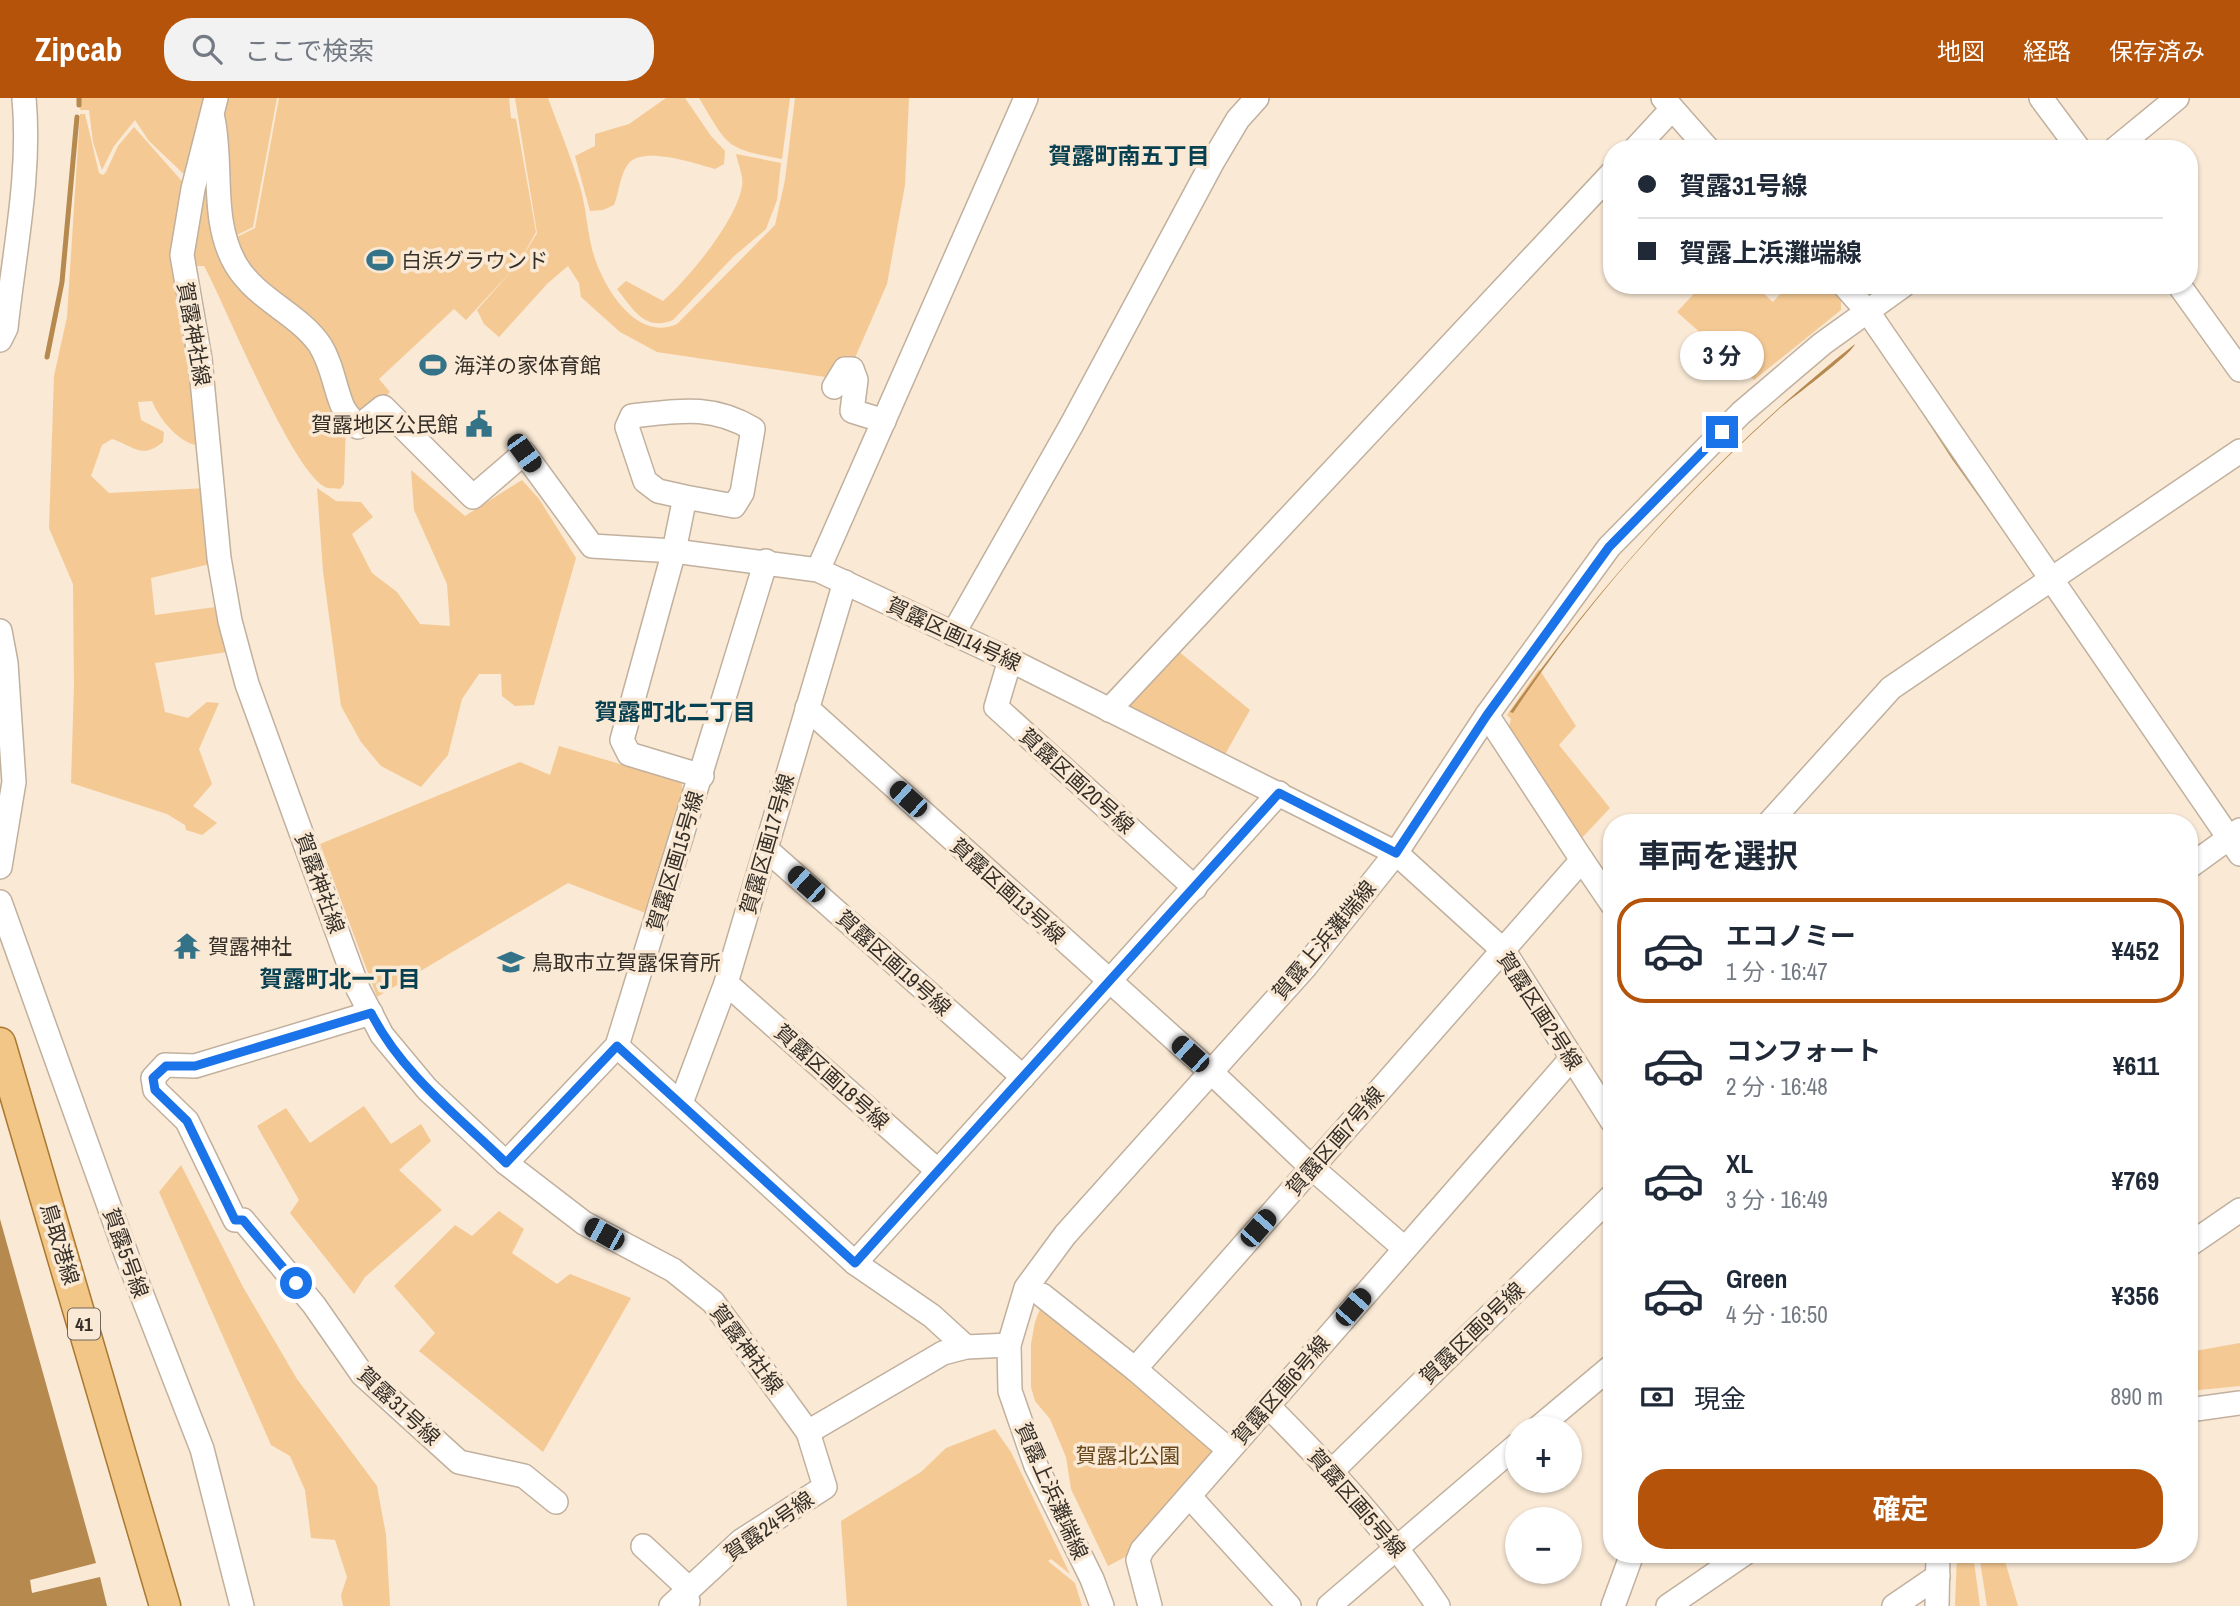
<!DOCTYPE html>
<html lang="ja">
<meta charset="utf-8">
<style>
body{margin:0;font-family:"Archivo Narrow","Noto Sans JP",sans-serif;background:#f2f2f3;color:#1f2937;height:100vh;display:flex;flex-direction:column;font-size:26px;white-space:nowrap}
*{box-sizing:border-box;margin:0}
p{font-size:23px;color:#747a83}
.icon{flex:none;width:38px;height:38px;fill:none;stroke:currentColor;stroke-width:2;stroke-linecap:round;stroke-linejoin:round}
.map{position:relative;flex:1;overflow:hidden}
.details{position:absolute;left:1603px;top:716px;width:595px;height:749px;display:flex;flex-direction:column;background:#fff;border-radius:28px;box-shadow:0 2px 5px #0004}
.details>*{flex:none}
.banner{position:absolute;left:1603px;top:42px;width:595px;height:154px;border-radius:28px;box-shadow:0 2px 5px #0004;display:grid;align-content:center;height:154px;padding:0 35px;background:#fff}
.controls{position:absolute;left:1505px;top:1318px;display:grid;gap:14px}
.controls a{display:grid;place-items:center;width:77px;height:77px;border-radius:50%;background:#fff;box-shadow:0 2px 5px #0004;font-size:35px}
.end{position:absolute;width:32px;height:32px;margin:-16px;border:9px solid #1a73e8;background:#fff;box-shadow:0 0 0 4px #fff}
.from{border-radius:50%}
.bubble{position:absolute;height:49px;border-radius:24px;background:#fff;box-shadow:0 2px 5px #0004;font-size:23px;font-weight:700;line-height:49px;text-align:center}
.car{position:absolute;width:21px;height:42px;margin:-21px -10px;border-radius:9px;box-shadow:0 0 5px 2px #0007;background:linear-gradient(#222 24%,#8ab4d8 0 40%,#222 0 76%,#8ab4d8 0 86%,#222 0)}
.banner b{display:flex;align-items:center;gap:24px;height:66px;font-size:26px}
.banner b+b{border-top:2px solid #e0e1e3}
.banner i{width:18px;height:18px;background:#1f2937}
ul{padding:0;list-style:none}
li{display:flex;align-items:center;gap:21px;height:105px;margin:0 14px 10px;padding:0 21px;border:4px solid transparent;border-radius:28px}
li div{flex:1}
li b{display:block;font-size:26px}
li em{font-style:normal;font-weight:700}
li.active{border-color:#b45309}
li>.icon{width:63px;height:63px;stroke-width:1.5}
h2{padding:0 35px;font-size:32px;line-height:84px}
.pay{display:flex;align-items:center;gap:18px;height:77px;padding:0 35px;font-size:26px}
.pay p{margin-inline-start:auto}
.button{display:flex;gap:14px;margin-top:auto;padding:14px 35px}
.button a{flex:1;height:80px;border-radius:28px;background:#b45309;color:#fff;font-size:28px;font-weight:700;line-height:80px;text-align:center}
header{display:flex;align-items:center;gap:42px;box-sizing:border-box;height:98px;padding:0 35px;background:#b45309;color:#fff}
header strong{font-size:33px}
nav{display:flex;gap:38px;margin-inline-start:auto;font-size:24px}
.search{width:490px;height:63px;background:#f2f2f3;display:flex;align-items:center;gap:18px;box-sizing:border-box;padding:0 24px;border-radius:28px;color:#747a83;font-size:26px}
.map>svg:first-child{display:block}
.green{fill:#f5c994}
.water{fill:#b6894f}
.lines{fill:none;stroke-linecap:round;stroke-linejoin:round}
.stream{stroke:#b6894f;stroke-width:5}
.minor-casing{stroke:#c0b09d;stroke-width:26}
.major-casing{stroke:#aa7831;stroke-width:33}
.minor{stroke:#fff;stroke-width:23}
.major{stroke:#f2c686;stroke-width:30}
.route{stroke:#1a73e8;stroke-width:9}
.labels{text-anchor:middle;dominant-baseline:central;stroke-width:7;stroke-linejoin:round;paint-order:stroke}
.shield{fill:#f9e9d5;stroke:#70675c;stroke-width:2}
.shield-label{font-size:19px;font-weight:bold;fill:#352f28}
.poi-label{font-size:21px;fill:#352f28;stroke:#f9e9d5;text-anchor:start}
.street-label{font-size:21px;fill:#352f28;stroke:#f9e9d5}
.park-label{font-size:21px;fill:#69491d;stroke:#f9e9d5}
.neighbourhood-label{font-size:23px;font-weight:bold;fill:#074050;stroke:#f9e9d5}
</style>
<header>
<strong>Zipcab</strong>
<div class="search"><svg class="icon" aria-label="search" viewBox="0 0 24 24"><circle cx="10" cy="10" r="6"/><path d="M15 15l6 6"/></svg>ここで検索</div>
<nav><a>地図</a><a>経路</a><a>保存済み</a></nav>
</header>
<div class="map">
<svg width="2240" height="1508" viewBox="0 0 2240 1508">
<rect width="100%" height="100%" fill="#f9e9d5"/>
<g class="green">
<path d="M 81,0 L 208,0 L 190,82 L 149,43 L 135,22 L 114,48 L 102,72 L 93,44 L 89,12 L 80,12 Z"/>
<path d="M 221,0 L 277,0 L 253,129 L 231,140 Z"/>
<path d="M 279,0 L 509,0 L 511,20 L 516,21 L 536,134 L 520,163 L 537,135 L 515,0 L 548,0 C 559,30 572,61 581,92 C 586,111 587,131 592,151 C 601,186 635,245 677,226 L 775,127 L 785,82 L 795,0 L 909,0 L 905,87 L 887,186 L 851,269 L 832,280 L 657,254 L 620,234 L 581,199 L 579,185 L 568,168 L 548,185 L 499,239 L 484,226 L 477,212 L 516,168 L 466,222 L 454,211 L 379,281 L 390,294 L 360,321 L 231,142 L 255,130 Z"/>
<path d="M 666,0 L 685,0 L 711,38 L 725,53 L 724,66 L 715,71 C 696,66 645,48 629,65 C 620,75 619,95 614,107 L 603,112 L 590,113 L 575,58 L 595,48 L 595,36 L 629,26 Z"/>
<path d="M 699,0 L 790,0 L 782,61 C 725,50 729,50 699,0 Z"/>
<path d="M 80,16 L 85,16 L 99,75 L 103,77 L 106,74 L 118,48 L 134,29 L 188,90 L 204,347 C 183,351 159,321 152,303 L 138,304 L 141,322 L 164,334 L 163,344 C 141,362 134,348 112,341 L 102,347 L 91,378 L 109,395 L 208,390 L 214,465 L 151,480 L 155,517 L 216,509 L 227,554 L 155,565 L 165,614 L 188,620 L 207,604 L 219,605 L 199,651 L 212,686 L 193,708 L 217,725 L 202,737 L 186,732 L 185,727 L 167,716 L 71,685 L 74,588 L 73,486 L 49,430 L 54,278 L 67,219 Z"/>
<path d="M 212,40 L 219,135 L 304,236 L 346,325 L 344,386 L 340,391 C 335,390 329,391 325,389 C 291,372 226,208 204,168 L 190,168 Z"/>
<path d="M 736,56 L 781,65 L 777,102 L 766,131 L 733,159 L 673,222 C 645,234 633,211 617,191 L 626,183 L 663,203 C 689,180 737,122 742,88 C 744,79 738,66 736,56 Z"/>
<path d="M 1702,187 L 1754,187 L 1773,204 L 1788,187 L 1833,187 L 1841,196 L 1841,212 L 1754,282 L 1677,214 Z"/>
<path d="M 411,372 L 465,418 L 522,382 L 539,401 L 576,460 L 534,607 L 515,608 L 502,598 L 501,576 L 479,576 L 462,601 L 448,657 L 421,689 L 381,668 L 361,644 L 341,608 L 323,473 L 317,390 L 336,403 L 361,404 L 373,419 L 352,436 L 372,475 L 397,494 L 420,526 L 450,528 L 447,486 L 414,412 Z"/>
<path d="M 1172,548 L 1250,612 L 1223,660 L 1124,611 Z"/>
<path d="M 1539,571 L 1576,628 L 1559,647 L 1610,710 L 1579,743 L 1506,639 L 1511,621 L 1507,617 Z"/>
<path d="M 559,648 L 681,684 L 686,704 L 648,816 L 568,785 L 377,899 L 320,746 L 520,664 L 550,677 Z"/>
<path d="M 364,1008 L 391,1046 L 421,1026 L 431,1043 L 399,1072 L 442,1112 L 365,1179 L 354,1196 L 290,1115 L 299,1102 L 257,1028 L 286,1010 L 310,1045 Z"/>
<path d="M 181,1067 L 243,1189 L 297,1281 L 377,1388 L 386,1437 L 390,1508 L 343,1508 L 341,1497 L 347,1479 L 335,1442 L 311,1440 L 305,1392 L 290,1358 L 271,1347 L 159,1094 Z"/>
<path d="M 499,1113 L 524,1131 L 512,1155 L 557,1186 L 570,1176 L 631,1200 L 543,1354 L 419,1253 L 435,1235 L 394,1188 L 455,1127 L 472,1138 Z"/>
<path d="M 1044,1201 L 1212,1346 L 1212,1358 L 1125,1459 L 1108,1468 L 1071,1391 L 1066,1359 L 1050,1321 L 1035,1303 L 1031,1289 L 1031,1246 L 1035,1224 Z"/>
<path d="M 2240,1245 L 2240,1288 L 2189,1293 L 2189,1254 Z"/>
<path d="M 995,1331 L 1011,1354 L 1070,1476 L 1051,1461 L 1048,1463 L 1075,1485 L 1082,1508 L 847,1508 L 841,1423 L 921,1374 L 946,1350 Z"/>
<path d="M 1957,1456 L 1973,1456 L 1980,1508 L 1955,1508 Z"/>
<path d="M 1979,1456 L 2003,1456 L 2018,1508 L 1987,1508 Z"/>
</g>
<g class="water">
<path d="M 1855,246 C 1851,257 1794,298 1779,311 C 1678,402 1588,502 1513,615 L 1510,614 C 1609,474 1721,352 1855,246 Z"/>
<path d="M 1878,247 L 2037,476 L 2035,477 L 1952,361 Z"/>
<path d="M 0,1121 L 96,1465 L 30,1482 L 32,1495 L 100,1479 L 107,1508 L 0,1508 Z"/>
</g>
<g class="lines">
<g class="stream">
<path d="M 79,7 L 79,0"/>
<path d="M 47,259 L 62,184 L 77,19"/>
</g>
<defs>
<g id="minor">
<path d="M 216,0 L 193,91 L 182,157 L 200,261 L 219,460 L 230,523 L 247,586 L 358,891 L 382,937 L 427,991 L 506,1065 L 584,1125 L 673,1172 L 713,1204 L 808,1334 L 943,1255 L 966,1249 L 1009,1247"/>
<path d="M 1663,0 L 1708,51"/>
<path d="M 2041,0 L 2079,51"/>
<path d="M 213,21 C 223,68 210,123 236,167 C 257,202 298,215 320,247 C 332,266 334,287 342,307 C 345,315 352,322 358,329 L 383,309 L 473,399 L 524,355 L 592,448 L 674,453 L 818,472 L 1010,562 L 1396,755 L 1504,853 L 1612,1023"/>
<path d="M 1635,51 L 1672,11"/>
<path d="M 2115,51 L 2177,0"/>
<path d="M 1844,187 L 1868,214 L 2240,756"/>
<path d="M 2179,187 L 2240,272"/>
<path d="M 0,242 L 6,230 C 14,154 31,76 24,0"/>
<path d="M 834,289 L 845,271 L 852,271 L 856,282 L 852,313 L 884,323"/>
<path d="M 685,399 L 658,393 L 645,383 L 627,329 L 632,318 C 678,313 711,306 753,331 L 742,395 L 734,408 L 685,399 L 674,453 L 622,642 L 629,656 L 702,678"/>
<path d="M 818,472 L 1026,0"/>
<path d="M 0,533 L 6,565 L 14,684 L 0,769"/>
<path d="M 953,536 L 1072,326 L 1213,63 L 1238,21 L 1257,0"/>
<path d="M 1010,562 L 996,609 L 1195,790"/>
<path d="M 807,610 L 1211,974 L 1311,1069 L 1404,1150"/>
<path d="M 1109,612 L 1612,75"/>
<path d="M 1487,617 L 1582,762"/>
<path d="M 1770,724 L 1891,590 L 2240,353"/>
<path d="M 766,751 L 1023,979"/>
<path d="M 2189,769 L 2240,732"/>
<path d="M 0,804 L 128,1161 L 202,1351 L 242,1508"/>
<path d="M 726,885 L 938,1073"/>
<path d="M 371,915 L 195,968 L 165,967 L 153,980 L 155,992 L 187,1023 L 235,1122 L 243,1122 L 314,1207 L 362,1276 L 459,1364 L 524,1378 L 556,1404"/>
<path d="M 617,948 L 855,1165 L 1279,695"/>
<path d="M 681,1005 L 726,885 L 845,484"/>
<path d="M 506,1065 L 617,948 L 766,463"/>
<path d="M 2189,1147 L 2240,1112"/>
<path d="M 855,1165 L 932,1218 L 966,1249"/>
<path d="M 1042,1197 L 1135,1271"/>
<path d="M 1268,1308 C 1332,1372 1388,1433 1438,1508"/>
<path d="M 2189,1312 L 2240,1305"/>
<path d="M 1538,1330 L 1612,1268"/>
<path d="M 1229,1352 L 1135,1271 L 1582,762 L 1612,806"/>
<path d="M 1333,1372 L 1612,1098"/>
<path d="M 1190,1399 L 1289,1508"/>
<path d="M 643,1448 L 686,1488 L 683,1497 L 688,1503"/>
<path d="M 671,1508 L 741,1443 L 825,1389 L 808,1334"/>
<path d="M 1102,1508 L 1092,1481 L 1036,1368 L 1010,1293 L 1009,1247 L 1026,1190 L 1065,1137 L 1306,868 L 1396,755 L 1487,617 L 1609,449 L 1741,315 L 1822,246 L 1904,187"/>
<path d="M 1150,1508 L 1138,1462 L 1142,1452 L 1570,962"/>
<path d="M 1329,1508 L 1517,1347"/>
<path d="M 1613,1508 L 1632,1456"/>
<path d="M 1668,1508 L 1744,1456"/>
<path d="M 1894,1508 L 1938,1478"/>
<path d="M 1937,1508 L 1938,1456"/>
</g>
<path id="major" d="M 0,945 L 165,1508"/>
</defs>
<use href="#minor" class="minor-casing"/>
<use href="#major" class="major-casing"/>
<use href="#minor" class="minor"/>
<use href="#major" class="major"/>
</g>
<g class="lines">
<path class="route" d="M 296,1185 L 243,1122 L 235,1122 L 187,1023 L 155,992 L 153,980 L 166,968 L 195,968 L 371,915 C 402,976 458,1018 506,1065 L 617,948 L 855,1165 L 1279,695 L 1396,755 L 1487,617 L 1609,449 L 1722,334"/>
</g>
<defs>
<symbol id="stadium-bare" viewBox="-9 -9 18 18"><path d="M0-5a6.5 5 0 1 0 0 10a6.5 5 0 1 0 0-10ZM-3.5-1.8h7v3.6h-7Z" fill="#337287" stroke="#f9e9d5" stroke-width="2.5" paint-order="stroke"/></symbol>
<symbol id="civic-bare" viewBox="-9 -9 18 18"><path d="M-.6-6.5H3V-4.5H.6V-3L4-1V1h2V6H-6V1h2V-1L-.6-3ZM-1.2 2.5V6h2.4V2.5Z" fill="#337287" stroke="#f9e9d5" stroke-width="2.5" paint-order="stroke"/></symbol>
<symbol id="temple-bare" viewBox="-9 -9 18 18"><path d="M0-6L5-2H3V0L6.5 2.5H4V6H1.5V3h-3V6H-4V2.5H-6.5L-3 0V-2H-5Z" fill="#337287" stroke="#f9e9d5" stroke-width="2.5" paint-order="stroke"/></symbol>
<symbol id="school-bare" viewBox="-9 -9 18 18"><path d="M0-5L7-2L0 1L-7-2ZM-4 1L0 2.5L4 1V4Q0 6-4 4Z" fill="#337287" stroke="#f9e9d5" stroke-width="2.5" paint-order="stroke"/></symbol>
</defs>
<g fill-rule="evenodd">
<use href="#stadium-bare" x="361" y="143" width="38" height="38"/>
<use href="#stadium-bare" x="414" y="248" width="38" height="38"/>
<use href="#civic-bare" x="460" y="307" width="38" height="38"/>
<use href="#temple-bare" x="168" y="829" width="38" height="38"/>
<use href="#school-bare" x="492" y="845" width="38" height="38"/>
</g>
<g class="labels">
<rect class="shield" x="68" y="1210.5" width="32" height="31" rx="5"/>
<g class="shield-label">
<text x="84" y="1226">41</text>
</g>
<g class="poi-label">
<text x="401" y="162">白浜グラウンド</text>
<text x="454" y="267">海洋の家体育館</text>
<text x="458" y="326" text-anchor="end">賀露地区公民館</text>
<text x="208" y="848">賀露神社</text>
<text x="532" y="864">鳥取市立賀露保育所</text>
</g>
<g class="street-label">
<text transform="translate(194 236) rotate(80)">賀露神社線</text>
<text transform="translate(954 536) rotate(25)">賀露区画14号線</text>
<text transform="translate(1077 683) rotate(42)">賀露区画20号線</text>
<text transform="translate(767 746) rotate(-74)">賀露区画17号線</text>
<text transform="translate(675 763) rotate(-73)">賀露区画15号線</text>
<text transform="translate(320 785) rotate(70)">賀露神社線</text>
<text transform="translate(1008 793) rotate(42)">賀露区画13号線</text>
<text transform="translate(1324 842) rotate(-50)">賀露上浜灘端線</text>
<text transform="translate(894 865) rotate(42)">賀露区画19号線</text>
<text transform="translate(1540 913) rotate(57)">賀露区画2号線</text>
<text transform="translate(832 979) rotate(42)">賀露区画18号線</text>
<text transform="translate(1335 1043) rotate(-49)">賀露区画7号線</text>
<text transform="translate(60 1146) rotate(73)">鳥取港線</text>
<text transform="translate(126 1155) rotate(70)">賀露5号線</text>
<text transform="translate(1472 1235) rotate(-44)">賀露区画9号線</text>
<text transform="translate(747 1251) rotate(53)">賀露神社線</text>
<text transform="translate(1281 1292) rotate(-49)">賀露区画6号線</text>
<text transform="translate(399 1308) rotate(43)">賀露31号線</text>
<text transform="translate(1052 1393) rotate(66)">賀露上浜灘端線</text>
<text transform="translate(1357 1405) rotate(49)">賀露区画5号線</text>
<text transform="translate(769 1428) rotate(-35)">賀露24号線</text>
</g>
<g class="park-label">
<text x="1128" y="1357">賀露北公園</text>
</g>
<g class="neighbourhood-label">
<text x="1129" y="57">賀露町南五丁目</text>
<text x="675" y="613">賀露町北二丁目</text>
<text x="340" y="880">賀露町北一丁目</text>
</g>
</g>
</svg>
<div class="controls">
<a>+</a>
<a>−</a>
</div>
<i class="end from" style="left:296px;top:1185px"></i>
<i class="end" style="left:1722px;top:334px"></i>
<div class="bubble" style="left:1680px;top:233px;width:84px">3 分</div>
<i class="car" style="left:524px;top:355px;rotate:144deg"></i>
<i class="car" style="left:908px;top:701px;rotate:312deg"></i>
<i class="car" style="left:806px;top:786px;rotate:312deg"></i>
<i class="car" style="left:1190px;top:956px;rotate:312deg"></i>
<i class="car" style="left:1258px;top:1130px;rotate:41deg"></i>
<i class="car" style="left:604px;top:1136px;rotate:299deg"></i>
<i class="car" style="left:1353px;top:1209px;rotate:41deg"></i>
<div class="banner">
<b><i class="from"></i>賀露31号線</b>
<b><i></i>賀露上浜灘端線</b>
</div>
<section class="details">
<h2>車両を選択</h2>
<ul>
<li class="active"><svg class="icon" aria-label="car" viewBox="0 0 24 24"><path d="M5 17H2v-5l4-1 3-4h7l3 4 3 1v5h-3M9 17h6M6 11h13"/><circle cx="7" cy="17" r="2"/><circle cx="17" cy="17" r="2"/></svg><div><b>エコノミー</b><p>1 分 · 16:47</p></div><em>¥452</em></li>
<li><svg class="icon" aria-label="car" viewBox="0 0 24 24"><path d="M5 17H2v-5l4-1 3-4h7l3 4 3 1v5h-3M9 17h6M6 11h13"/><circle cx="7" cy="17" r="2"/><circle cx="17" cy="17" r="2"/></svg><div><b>コンフォート</b><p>2 分 · 16:48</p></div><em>¥611</em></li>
<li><svg class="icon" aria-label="car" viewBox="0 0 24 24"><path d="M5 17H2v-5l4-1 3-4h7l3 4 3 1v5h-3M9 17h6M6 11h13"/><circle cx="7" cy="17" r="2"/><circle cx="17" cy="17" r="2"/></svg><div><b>XL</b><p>3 分 · 16:49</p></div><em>¥769</em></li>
<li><svg class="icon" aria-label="car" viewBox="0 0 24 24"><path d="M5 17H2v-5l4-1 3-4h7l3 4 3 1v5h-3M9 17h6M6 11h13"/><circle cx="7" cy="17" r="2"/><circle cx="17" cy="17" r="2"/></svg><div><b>Green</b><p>4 分 · 16:50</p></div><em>¥356</em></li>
</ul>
<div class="pay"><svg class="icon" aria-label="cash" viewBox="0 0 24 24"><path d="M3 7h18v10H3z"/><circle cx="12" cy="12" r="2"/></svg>現金<p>890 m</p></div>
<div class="button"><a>確定</a></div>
</section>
</div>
